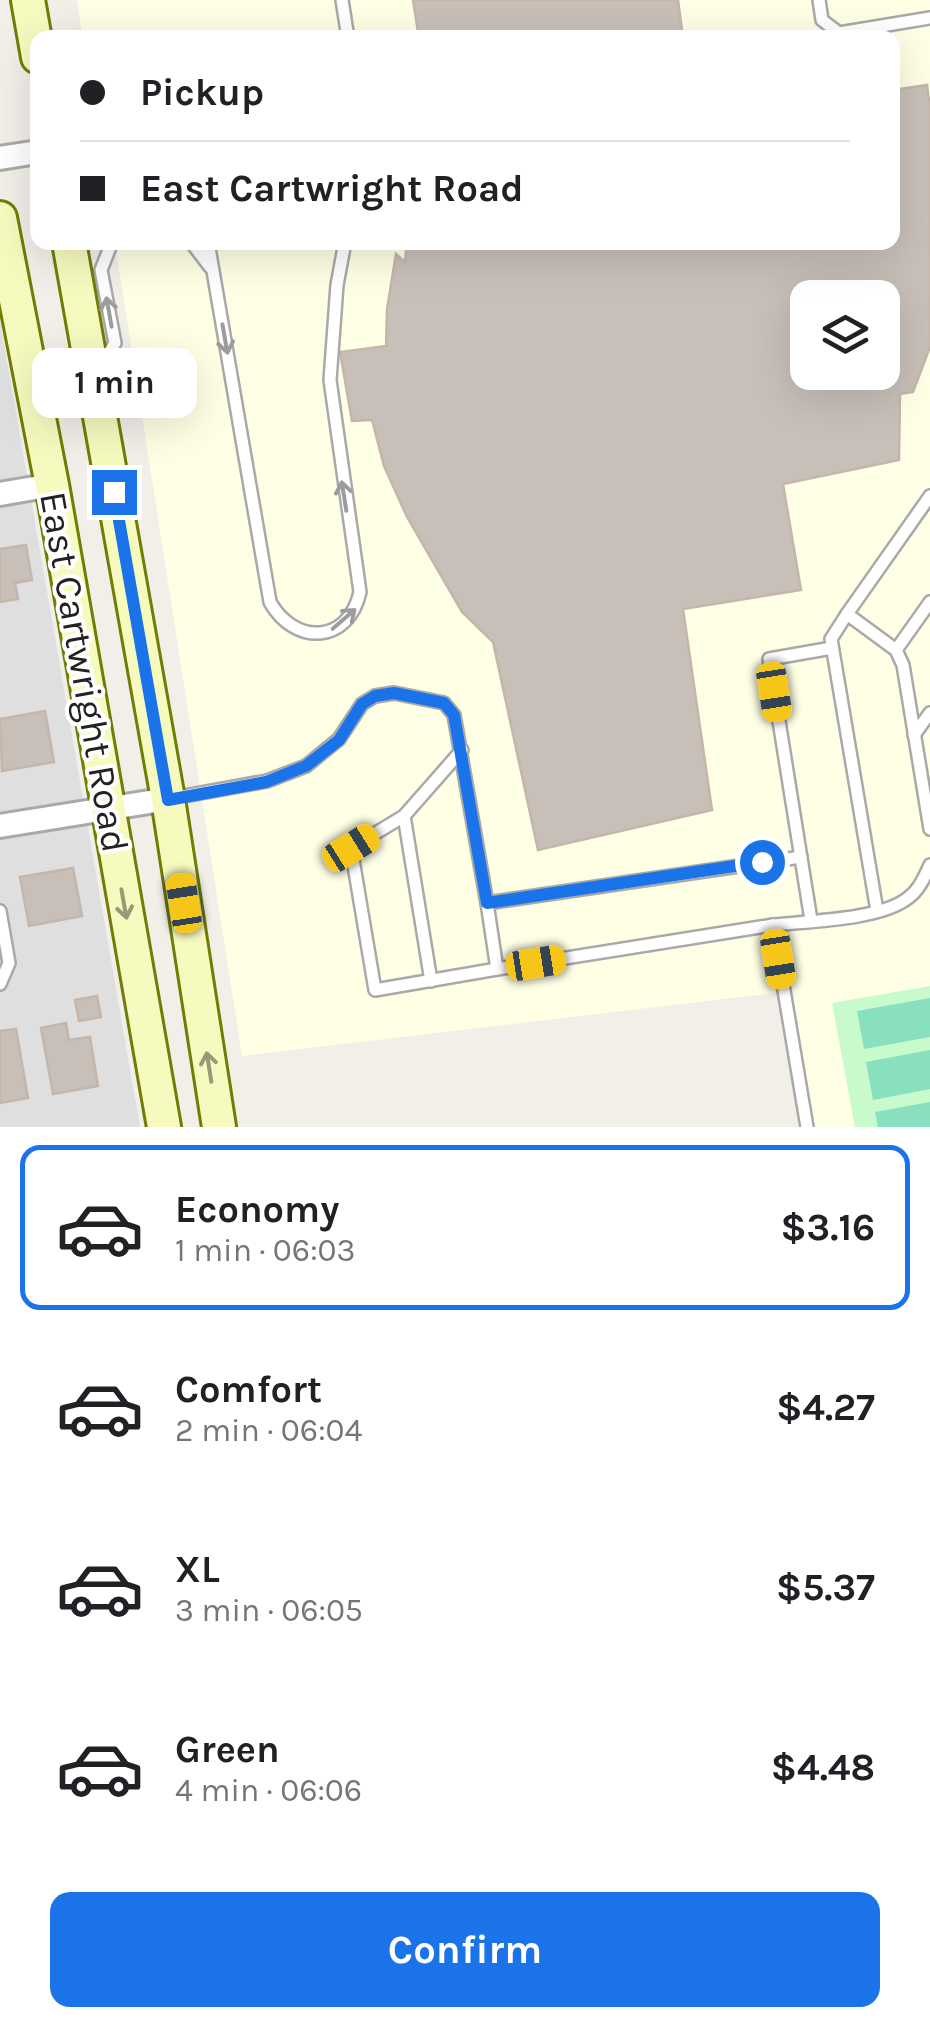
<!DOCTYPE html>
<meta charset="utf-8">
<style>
body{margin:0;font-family:Karla,sans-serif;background:#f6f6f6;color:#202124;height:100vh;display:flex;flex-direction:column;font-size:38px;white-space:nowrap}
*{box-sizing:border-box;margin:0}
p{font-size:32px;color:#757577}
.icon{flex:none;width:55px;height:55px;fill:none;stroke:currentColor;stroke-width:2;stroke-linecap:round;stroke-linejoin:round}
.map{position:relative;height:1127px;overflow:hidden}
.drawer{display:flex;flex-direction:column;background:#fff;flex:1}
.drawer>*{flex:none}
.top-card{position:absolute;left:30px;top:30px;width:870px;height:220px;border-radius:20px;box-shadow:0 10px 40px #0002;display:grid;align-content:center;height:220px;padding:0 50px;background:#fff}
.buttons{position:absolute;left:790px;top:280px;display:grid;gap:20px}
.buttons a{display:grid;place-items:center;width:110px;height:110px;border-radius:20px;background:#fff;box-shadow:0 10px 40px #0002;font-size:50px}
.end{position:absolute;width:45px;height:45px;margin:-22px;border:12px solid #1a73e8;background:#fff;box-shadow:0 0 0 5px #fff}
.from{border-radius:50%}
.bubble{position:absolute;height:70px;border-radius:20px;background:#fff;box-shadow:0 10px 40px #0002;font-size:32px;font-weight:700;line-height:70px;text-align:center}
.car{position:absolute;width:30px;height:60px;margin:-30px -15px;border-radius:12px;box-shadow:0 0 8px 2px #0007;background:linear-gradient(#f5c518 24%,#345 0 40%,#f5c518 0 76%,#345 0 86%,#f5c518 0)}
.top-card b{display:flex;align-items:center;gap:35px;height:95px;font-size:38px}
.top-card b+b{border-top:2px solid #e0e0e0}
.top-card i{width:25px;height:25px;background:#202124}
ul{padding:18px 0 0;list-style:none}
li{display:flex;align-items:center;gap:30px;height:165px;margin:0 20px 15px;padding:0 30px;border:5px solid transparent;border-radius:20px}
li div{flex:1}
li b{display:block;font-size:38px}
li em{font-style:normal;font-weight:700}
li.current{border-color:#1a73e8}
li>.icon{width:90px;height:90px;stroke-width:1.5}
.cta{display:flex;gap:20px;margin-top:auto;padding:20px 50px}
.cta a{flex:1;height:115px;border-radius:20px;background:#1a73e8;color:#fff;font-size:40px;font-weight:700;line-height:115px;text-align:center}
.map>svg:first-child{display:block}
.residential{fill:#e0dfdf}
.education{fill:#ffffe5;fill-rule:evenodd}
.park{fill:#c8facc}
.pitch{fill:#88e0be}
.building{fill:#c7bfb8;stroke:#c4b6ab;stroke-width:2.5;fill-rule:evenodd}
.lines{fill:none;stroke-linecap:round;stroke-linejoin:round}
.service-casing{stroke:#a9a9a9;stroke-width:16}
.minor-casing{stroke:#a9a9a9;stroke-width:28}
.secondary-casing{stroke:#707d05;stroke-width:38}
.service{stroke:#fff;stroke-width:11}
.minor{stroke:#fff;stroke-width:22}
.secondary{stroke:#f7fabf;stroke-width:32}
.oneway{stroke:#9c9c9c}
.oneway2{stroke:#979978}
.route{stroke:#1a73e8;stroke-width:12}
.labels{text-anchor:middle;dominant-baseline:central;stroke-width:8;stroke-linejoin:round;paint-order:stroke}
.street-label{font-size:38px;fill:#222;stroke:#fff}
</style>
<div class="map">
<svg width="930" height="1127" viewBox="0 0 930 1127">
<rect width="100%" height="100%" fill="#f2efe9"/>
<path class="residential" d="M 0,321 L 140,1127 L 0,1127 Z"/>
<path class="education" d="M 77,0 L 930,0 L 930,1127 L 811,1127 L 783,992 L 242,1056 L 115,243 L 892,242 L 892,38 L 83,38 ZM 808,298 L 882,298 L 882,372 L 808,372 Z"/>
<path class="park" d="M 930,986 L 930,1127 L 855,1127 L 832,1003 Z"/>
<g class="pitch">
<path d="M 930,998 L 930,1037 L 864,1049 L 857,1011 Z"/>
<path d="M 930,1050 L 930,1089 L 873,1100 L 866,1062 Z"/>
<path d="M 930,1102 L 930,1127 L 878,1127 L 875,1112 Z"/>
</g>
<g class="building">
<path d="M 413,0 L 678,0 L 683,38 L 419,38 Z"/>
<path d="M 927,85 L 930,109 L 930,347 L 913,392 L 900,394 L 899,460 L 783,484 L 801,590 L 683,609 L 712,810 L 538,850 L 493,642 L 462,612 L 407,517 L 384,466 L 372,420 L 352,421 L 340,352 L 386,346 L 387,309 L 396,254 L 405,262 L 407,242 L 892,242 L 892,90 ZM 808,298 L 882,298 L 882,372 L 808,372 Z"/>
<path d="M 26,545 L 32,580 L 15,583 L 18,599 L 0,602 L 0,549 Z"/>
<path d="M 45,711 L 54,762 L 2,771 L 0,719 Z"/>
<path d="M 73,868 L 82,916 L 29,926 L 20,877 Z"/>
<path d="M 97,996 L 101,1017 L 79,1021 L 75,1000 Z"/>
<path d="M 66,1023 L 69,1040 L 90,1037 L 98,1086 L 53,1094 L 41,1028 Z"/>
<path d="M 16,1029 L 28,1098 L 0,1103 L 0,1031 Z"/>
</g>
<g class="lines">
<defs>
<g id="service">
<path d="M 342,0 L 348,38"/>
<path d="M 819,0 L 822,20 L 839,33 L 930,18"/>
<path d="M 191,242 L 210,267"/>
<path d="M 208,242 L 270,602 C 294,645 348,645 360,592 L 330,380 L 337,285 L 345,242"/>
<path d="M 98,371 L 115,343 L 101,270 L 112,242"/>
<path d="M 930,496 L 847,614 L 896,650 L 903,665 L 930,829"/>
<path d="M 847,614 L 831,639 L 877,911"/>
<path d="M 896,650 L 930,602"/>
<path d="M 914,735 L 930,713"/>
<path d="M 462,750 L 404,816 L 351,848 L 375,990 L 497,969"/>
<path d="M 173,798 L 267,781 L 306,766 L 339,739 L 362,704 L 375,696 L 394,693 L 444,703 L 454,715 L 487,903 L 801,857"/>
<path d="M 404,816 L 431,981"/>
<path d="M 487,903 L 497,969 L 773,925"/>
<path d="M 0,911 L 9,963 L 0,984"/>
<path d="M 811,920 L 769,659 L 832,648"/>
<path d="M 807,1127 L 773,925 C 809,921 880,920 908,898 C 919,890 924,878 930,865"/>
</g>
<g id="minor">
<path d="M 0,158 L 38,152"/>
<path d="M 0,494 L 52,485"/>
<path d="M 0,826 L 168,799"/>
</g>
<g id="secondary">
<path d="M 28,0 L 38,57"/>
<path d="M 0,218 L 52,485 L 164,1127"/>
<path d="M 69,242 L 168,799 L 219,1127"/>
</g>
</defs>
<use href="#service" class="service-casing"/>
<use href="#minor" class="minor-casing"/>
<use href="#secondary" class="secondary-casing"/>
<use href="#service" class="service"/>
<use href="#minor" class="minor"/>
<use href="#secondary" class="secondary"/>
</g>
<defs><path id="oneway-shaft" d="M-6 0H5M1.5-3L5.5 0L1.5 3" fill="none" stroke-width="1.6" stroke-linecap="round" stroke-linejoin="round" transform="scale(2.5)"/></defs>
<g class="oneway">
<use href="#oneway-shaft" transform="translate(109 312) rotate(-100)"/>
<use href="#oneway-shaft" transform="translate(225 339) rotate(80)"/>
<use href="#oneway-shaft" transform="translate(344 496) rotate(-99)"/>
<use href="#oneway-shaft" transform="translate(344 619) rotate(-41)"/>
</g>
<g class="oneway2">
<use href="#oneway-shaft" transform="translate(124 904) rotate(80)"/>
<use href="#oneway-shaft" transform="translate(209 1067) rotate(-99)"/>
</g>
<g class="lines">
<path class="route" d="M 114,492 L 168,800 L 266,782 L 306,766 L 339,740 L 362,704 L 375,696 L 394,693 L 444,703 L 454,715 L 487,903 L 762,862"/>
</g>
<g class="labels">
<g class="street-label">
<text transform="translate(84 672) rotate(80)">East Cartwright Road</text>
</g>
</g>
</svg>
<div class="buttons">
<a><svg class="icon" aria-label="layers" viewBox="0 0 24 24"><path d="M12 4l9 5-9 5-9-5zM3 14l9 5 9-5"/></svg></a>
</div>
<i class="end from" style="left:762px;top:862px"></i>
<i class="end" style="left:114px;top:492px"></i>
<div class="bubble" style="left:32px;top:348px;width:165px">1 min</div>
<i class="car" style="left:774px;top:692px;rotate:171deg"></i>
<i class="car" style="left:351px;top:848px;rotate:58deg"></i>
<i class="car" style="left:184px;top:903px;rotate:351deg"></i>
<i class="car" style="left:778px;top:959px;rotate:171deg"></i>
<i class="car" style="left:536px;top:963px;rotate:81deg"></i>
<div class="top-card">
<b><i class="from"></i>Pickup</b>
<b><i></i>East Cartwright Road</b>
</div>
</div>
<section class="drawer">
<ul>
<li class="current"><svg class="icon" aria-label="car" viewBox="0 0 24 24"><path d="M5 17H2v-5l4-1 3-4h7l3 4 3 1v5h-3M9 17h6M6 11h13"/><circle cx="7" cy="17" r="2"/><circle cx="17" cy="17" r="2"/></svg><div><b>Economy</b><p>1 min · 06:03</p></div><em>$3.16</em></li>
<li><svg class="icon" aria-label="car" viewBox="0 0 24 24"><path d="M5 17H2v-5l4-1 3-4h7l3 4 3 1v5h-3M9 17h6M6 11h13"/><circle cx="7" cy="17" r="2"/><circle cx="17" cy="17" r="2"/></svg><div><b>Comfort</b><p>2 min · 06:04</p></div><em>$4.27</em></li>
<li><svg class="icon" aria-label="car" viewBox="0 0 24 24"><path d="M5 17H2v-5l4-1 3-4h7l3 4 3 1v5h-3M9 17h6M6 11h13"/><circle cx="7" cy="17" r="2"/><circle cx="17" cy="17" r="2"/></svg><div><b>XL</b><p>3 min · 06:05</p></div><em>$5.37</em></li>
<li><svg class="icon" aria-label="car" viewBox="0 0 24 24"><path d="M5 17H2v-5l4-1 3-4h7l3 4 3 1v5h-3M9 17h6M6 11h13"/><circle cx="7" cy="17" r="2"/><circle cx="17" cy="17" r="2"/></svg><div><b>Green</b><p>4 min · 06:06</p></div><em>$4.48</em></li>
</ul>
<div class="cta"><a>Confirm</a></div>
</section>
